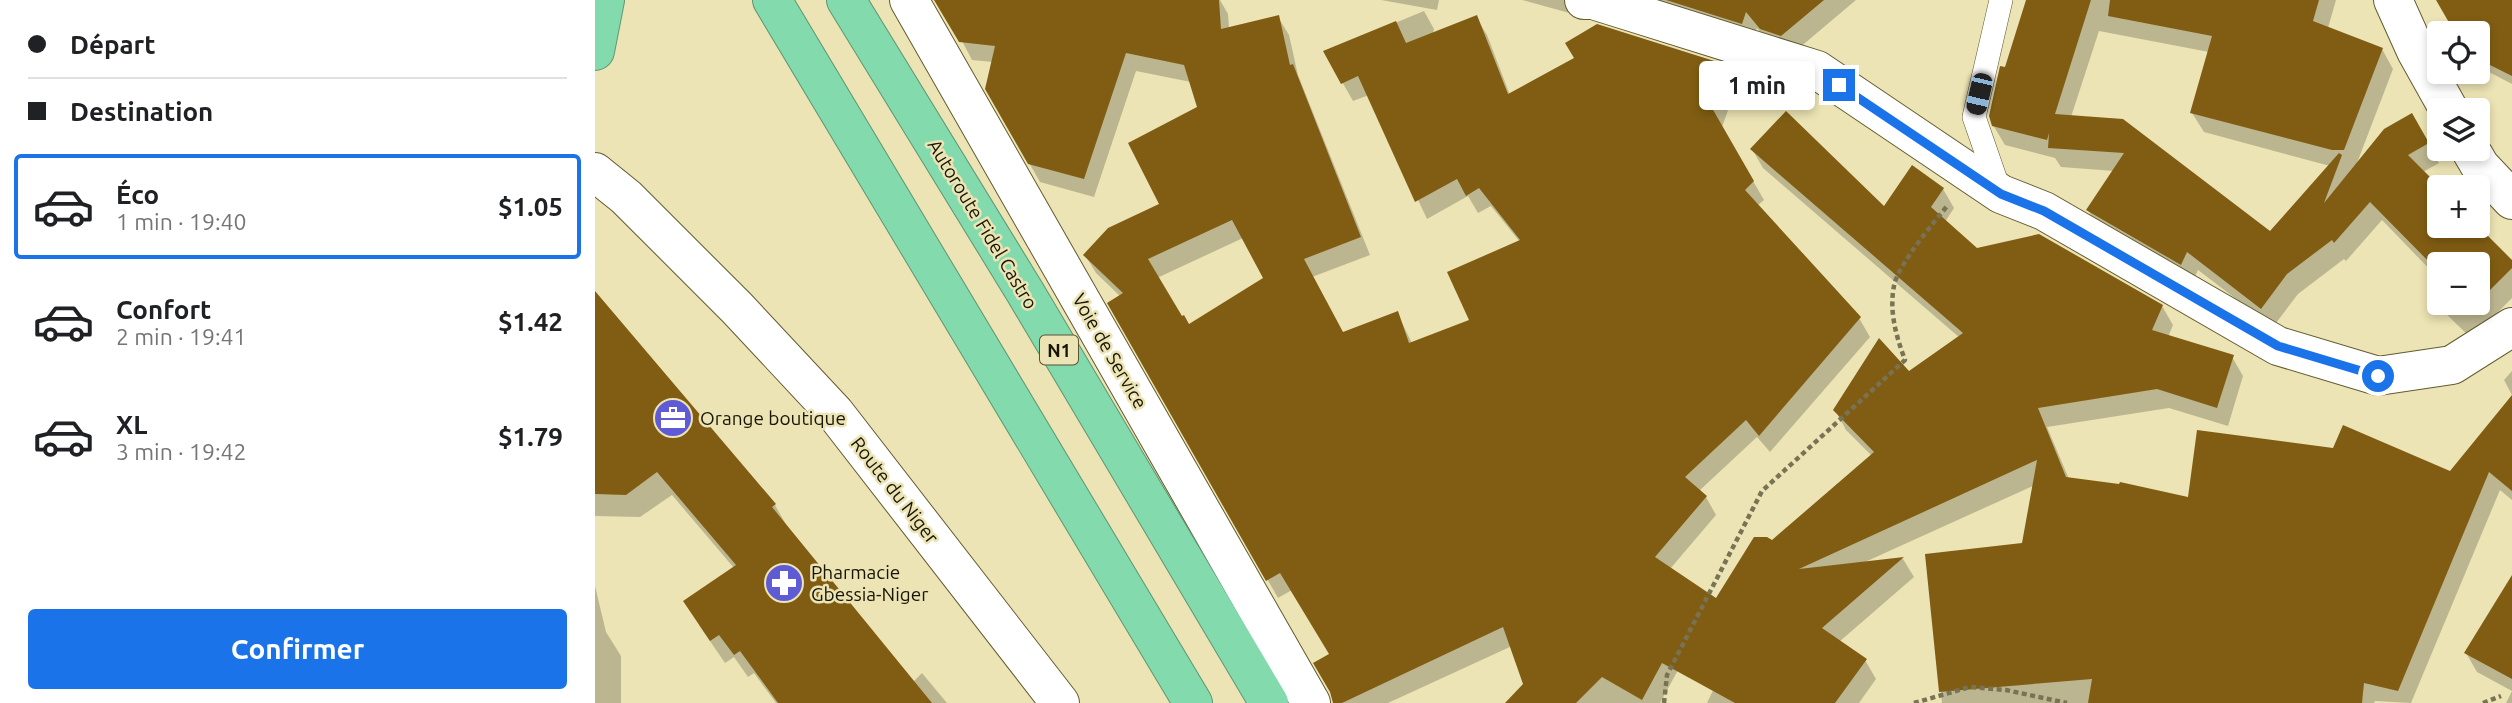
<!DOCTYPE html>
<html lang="fr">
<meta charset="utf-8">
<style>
body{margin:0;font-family:Ubuntu,sans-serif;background:#f2f2f2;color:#202124;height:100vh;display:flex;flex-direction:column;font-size:26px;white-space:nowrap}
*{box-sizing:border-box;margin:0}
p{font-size:23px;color:#757577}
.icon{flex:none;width:38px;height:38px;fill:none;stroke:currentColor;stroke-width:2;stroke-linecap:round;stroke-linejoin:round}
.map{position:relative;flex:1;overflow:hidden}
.panel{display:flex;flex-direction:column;background:#fff;width:595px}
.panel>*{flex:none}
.hud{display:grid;align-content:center;height:154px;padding:0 28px;background:#fff}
.controls{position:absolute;left:1832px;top:21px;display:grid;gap:14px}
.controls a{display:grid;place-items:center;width:63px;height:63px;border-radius:7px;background:#fff;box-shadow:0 4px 10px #0003;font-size:35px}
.end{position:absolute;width:32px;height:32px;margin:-16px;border:9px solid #1a73e8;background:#fff;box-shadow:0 0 0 4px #fff}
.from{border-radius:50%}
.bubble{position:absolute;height:49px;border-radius:7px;background:#fff;box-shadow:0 4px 10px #0003;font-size:23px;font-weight:700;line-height:49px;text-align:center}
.car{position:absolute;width:21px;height:42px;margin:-21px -10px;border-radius:9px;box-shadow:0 0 5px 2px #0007;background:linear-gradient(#222 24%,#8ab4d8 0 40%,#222 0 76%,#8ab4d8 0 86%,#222 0)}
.hud b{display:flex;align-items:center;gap:24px;height:66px;font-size:26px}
.hud b+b{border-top:2px solid #e0e0e0}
.hud i{width:18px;height:18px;background:#202124}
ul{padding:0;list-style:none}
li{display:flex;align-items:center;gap:21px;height:105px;margin:0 14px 10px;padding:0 14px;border:4px solid transparent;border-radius:7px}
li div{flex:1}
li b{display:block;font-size:26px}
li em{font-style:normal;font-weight:700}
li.current{border-color:#1a73e8}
li>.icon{width:63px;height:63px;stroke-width:1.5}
.button{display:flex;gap:14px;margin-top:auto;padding:14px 28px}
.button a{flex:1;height:80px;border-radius:7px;background:#1a73e8;color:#fff;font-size:28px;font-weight:700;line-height:80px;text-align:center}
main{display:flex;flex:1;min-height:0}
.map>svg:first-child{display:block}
.shadow{fill:#0003;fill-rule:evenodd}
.building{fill:#815d13;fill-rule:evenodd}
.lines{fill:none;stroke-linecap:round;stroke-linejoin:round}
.lane-casing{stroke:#635b30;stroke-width:24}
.street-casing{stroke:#635b30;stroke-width:40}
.secondary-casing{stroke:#635b30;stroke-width:40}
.highway-casing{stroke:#5e9572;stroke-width:40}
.path{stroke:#787354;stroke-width:4.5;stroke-dasharray:5 3.5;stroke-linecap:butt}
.lane{stroke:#fff;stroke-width:23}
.street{stroke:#fff;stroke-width:38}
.secondary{stroke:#fff;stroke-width:38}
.highway{stroke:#83daad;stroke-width:38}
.route{stroke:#1a73e8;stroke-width:9}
.labels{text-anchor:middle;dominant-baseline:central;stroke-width:5;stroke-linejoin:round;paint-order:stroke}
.shield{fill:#ece4b4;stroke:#585339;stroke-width:2}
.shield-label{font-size:18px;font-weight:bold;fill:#181504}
.street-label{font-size:19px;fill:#181504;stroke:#ece4b4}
.poi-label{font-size:19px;fill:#181504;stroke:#ece4b4;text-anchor:start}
</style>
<main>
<section class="panel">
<div class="hud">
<b><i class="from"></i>Départ</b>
<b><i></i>Destination</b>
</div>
<ul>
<li class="current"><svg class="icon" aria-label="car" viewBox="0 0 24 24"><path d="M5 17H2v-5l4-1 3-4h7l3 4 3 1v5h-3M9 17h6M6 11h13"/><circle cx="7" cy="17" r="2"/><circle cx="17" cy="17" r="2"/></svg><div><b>Éco</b><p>1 min · 19:40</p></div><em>$1.05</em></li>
<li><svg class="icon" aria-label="car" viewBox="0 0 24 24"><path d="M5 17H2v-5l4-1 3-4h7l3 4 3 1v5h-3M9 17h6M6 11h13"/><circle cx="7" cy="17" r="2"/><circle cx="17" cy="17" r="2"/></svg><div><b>Confort</b><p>2 min · 19:41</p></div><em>$1.42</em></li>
<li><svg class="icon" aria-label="car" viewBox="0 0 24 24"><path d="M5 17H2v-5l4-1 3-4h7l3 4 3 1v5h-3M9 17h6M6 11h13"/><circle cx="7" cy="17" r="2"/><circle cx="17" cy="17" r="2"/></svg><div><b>XL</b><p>3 min · 19:42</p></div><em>$1.79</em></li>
</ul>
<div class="button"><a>Confirmer</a></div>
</section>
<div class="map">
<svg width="1917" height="703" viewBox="0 0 1917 703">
<rect width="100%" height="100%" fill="#ece4b4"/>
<g class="shadow">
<path d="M 371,0 L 625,0 L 633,14 L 634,28 L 683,17 L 694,35 L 703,75 L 775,255 L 717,277 L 748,334 L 802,313 L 817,343 L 876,321 L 925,242 L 896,206 L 883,213 L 873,196 L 832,219 L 774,95 L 758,101 L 730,52 L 829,11 L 839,29 L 838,34 L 881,17 L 892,35 L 915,95 L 1131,66 L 1142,85 L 1127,127 L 1169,200 L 1162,206 L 1264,318 L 1275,337 L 1175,452 L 1162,437 L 1104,491 L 1111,497 L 1121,515 L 1075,569 L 1117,608 L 1065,703 L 912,703 L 930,684 L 917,646 L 793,703 L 739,703 L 736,654 L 697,590 L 683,598 L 515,303 L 526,297 L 501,273 L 490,255 L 567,205 L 604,108 L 596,82 L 541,71 L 499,197 L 445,182 L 392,89 L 398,62 L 377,60 L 367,41 ZM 648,238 L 670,279 L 593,326 L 562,278 Z"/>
<path d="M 786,0 L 844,0 L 842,10 Z"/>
<path d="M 927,0 L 988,0 L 978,14 Z"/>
<path d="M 1022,0 L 1261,0 L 1197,54 L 1178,48 L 1162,28 L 1157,41 Z"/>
<path d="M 1433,0 L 1741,0 L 1733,28 L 1787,49 L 1798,69 L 1762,163 L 1816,116 L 1844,163 L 1828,172 L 1844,189 L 1844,226 L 1881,226 L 1917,263 L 1917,298 L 1890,325 L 1887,322 L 1875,337 L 1847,310 L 1835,291 L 1844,281 L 1844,303 L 1883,303 L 1883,264 L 1844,264 L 1844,279 L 1787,220 L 1751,261 L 1749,259 L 1703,294 L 1678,327 L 1603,270 L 1597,283 L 1504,230 L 1493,210 L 1519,171 L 1466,167 L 1460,158 L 1410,145 L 1398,125 L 1411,69 ZM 1504,31 L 1614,52 L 1597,113 L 1609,132 L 1735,166 L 1676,234 L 1476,117 Z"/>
<path d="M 1843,0 L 1893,0 L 1917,28 L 1917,84 L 1892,71 L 1883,64 L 1883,33 L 1862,33 Z"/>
<path d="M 1157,149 L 1289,209 L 1348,189 L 1359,208 L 1350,222 L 1382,250 L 1567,306 L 1578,325 L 1573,337 L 1637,357 L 1648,376 L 1633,426 L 1574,408 L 1452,427 L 1474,479 L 1594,499 L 1855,473 L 1917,398 L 1917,500 L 1905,490 L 1816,703 L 1780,701 L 1779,703 L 1347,703 L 1332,556 L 1429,545 L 1440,485 L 1270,562 L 1308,559 L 1319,577 L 1244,642 L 1270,660 L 1281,679 L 1264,703 L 1112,703 L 1173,574 L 1277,456 L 1251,430 L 1240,410 L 1314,373 L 1365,338 L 1168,168 Z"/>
<path d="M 0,305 L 180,505 L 193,528 L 318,682 L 327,673 L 352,703 L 181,703 L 159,673 L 153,677 L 139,657 L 130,663 L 104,625 L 139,568 L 77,495 L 45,517 L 0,516 Z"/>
<path d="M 1917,371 L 1917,395 L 1909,380 Z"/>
<path d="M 1917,578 L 1917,703 L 1911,703 L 1917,691 L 1882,672 L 1871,653 Z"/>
<path d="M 0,586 L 11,632 L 26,656 L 26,703 L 0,703 Z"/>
</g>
<g class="building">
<path d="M 339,0 L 624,0 L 626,29 L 684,15 L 695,65 L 698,64 L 766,237 L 709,259 L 748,332 L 803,311 L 814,343 L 874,320 L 852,272 L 925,240 L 884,188 L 871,196 L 862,179 L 820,202 L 763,76 L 746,84 L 728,51 L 801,21 L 811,43 L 882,15 L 913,94 L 979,58 L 970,43 L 1002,24 L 1132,65 L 1117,108 L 1159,181 L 1150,190 L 1266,317 L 1164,436 L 1151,420 L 1090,477 L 1112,496 L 1060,557 L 1121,598 L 1159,537 L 1172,537 L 1177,540 L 1279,452 L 1238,410 L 1284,338 L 1314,371 L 1368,333 L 1155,149 L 1191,111 L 1289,206 L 1317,165 L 1349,188 L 1336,207 L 1382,248 L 1444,234 L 1568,305 L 1557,330 L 1639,355 L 1622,408 L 1562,389 L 1443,408 L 1471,477 L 1524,484 L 1525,482 L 1593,497 L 1602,430 L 1738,448 L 1748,425 L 1855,471 L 1917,395 L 1917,491 L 1894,472 L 1803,691 L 1769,683 L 1767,703 L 1493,703 L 1497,679 L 1344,692 L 1330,554 L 1427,543 L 1442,460 L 1204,569 L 1309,557 L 1227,628 L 1272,659 L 1240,703 L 1140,703 L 1067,663 L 1047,700 L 1007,677 L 981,703 L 910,703 L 928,684 L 908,627 L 747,703 L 738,703 L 735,692 L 718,663 L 734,654 L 685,573 L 671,581 L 512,303 L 528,293 L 488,255 L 513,228 L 564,204 L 533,143 L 602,107 L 589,65 L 531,53 L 489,179 L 433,164 L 390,89 L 400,46 L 364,42 ZM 637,220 L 668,278 L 594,324 L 589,315 L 587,316 L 553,259 Z"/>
<path d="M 1071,0 L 1229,0 L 1186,36 L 1165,29 L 1151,12 L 1147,24 Z"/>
<path d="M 1431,0 L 1496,0 L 1460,114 L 1528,119 L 1675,231 L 1744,153 L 1747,155 L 1729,203 L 1789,129 L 1817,113 L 1834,143 L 1813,155 L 1845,187 L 1844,226 L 1883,226 L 1917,260 L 1917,268 L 1883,302 L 1883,264 L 1844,264 L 1844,272 L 1775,202 L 1739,243 L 1737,240 L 1692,274 L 1666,309 L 1592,252 L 1586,265 L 1491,210 L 1529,153 L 1453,148 L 1454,133 L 1452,140 L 1397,126 L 1394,116 L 1405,66 L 1410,67 Z"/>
<path d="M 1515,0 L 1724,0 L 1718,21 L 1788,48 L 1749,150 L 1737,150 L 1595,113 L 1617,36 L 1513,16 Z"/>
<path d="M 1841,0 L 1917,0 L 1917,76 L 1883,59 L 1883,33 L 1860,33 Z"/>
<path d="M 0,291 L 181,504 L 177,507 L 337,703 L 183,703 L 145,651 L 139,655 L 124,635 L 115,641 L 88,601 L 141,565 L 62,472 L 31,495 L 0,494 Z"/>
<path d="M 1917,575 L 1917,679 L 1869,653 Z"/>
</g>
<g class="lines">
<defs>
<path id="lane" d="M 1405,192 L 1379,117 L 1406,0"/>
<g id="street">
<path d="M 314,0 L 716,703"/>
<path d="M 989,0 L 998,0 L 1222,70 L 1406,194 L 1449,211 L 1683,346 L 1783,376 L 1857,365 L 1917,327"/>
</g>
<g id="secondary">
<path d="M 1798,0 L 1821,51 L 1854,110"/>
<path d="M 1875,149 L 1885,166 L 1917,200"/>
<path d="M 0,172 L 31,197 L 142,308 L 240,413 L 465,703"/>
</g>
<g id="highway">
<path d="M 177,0 L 598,703"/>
<path d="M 251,0 L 430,292 L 674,703"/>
<path d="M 0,51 L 10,0"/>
</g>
</defs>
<use href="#lane" class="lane-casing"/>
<use href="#street" class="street-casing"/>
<use href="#secondary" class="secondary-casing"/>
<use href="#highway" class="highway-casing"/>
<g class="path">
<path d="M 1069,703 L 1072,675 L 1167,491 L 1310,360 C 1301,336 1294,311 1299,286 C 1302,266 1339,222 1353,205"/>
<path d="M 1319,703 L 1375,687 L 1411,690 L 1472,703"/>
<path d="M 1888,703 L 1906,696"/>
</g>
<use href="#lane" class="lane"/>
<use href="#street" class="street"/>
<use href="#secondary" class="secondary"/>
<use href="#highway" class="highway"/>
</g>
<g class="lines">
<path class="route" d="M 1244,85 L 1406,194 L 1449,211 L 1683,346 L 1783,376"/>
</g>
<defs>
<symbol id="office-disc" viewBox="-11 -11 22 22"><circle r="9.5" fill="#5f5bd4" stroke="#ece4b4"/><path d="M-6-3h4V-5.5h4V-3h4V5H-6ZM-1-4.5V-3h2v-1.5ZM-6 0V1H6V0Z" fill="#fff"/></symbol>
<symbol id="pharmacy-disc" viewBox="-11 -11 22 22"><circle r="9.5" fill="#5f5bd4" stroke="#ece4b4"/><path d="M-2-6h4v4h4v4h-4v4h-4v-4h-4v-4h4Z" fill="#fff"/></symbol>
</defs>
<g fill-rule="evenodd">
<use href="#office-disc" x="56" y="396" width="44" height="44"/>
<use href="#pharmacy-disc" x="167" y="561" width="44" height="44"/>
</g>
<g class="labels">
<rect class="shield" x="445" y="335.5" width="38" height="29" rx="5"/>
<g class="shield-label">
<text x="464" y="350">N1</text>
</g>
<g class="street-label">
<text transform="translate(388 224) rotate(59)">Autoroute Fidel Castro</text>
<text transform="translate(515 351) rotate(60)">Voie de Service</text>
<text transform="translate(300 490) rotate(52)">Route du Niger</text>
</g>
<g class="poi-label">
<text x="105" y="418">Orange boutique</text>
<text x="216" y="572">Pharmacie<tspan x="216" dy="22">Gbessia-Niger</tspan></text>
</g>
</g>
</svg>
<div class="controls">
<a><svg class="icon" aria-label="locate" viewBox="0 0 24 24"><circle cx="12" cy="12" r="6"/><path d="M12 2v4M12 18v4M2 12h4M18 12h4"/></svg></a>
<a><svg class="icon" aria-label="layers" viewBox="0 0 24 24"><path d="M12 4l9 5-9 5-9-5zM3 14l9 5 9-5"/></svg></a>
<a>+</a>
<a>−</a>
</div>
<i class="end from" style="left:1783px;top:376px"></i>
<i class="end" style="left:1244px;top:85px"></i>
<div class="bubble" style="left:1104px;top:61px;width:116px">1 min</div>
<i class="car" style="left:1384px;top:94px;rotate:193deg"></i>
</div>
</main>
